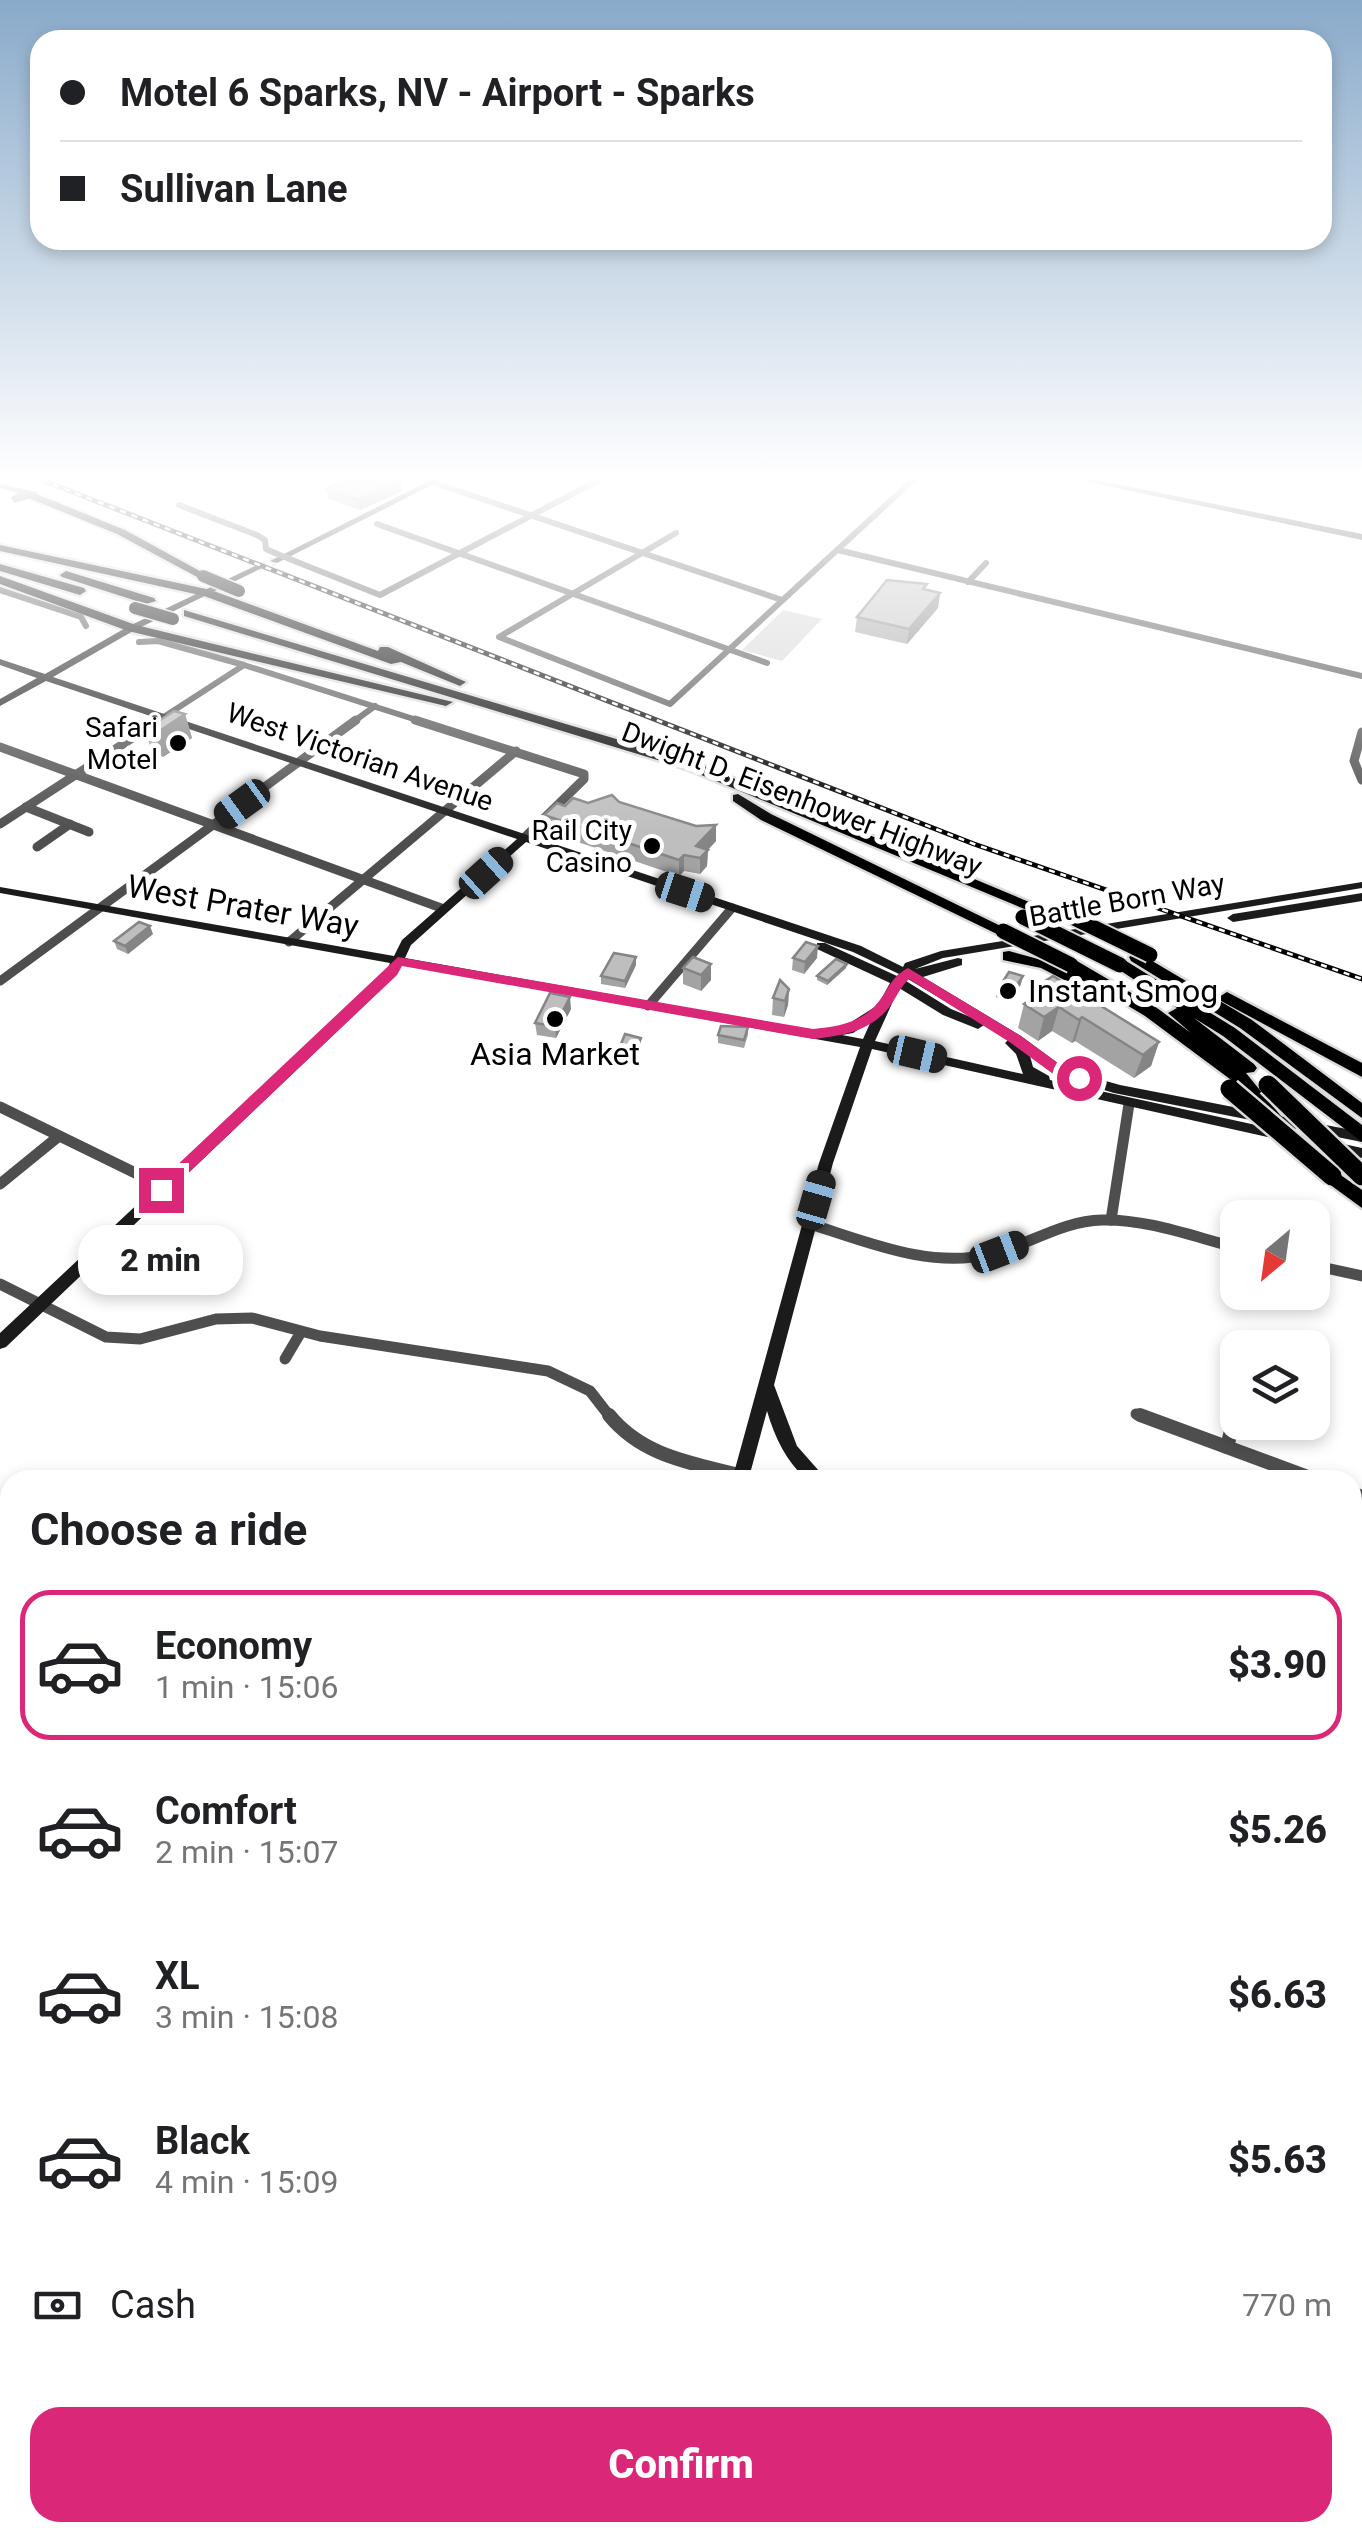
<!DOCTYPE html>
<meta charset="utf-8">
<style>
body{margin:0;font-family:Roboto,sans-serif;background:#f2f2f2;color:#202124;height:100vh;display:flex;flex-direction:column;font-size:38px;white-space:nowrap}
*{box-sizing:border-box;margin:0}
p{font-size:32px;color:#757577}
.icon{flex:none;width:55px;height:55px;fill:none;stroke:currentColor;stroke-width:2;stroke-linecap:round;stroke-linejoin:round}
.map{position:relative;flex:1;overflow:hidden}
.panel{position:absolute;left:0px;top:1470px;width:1362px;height:1072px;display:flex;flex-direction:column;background:#fff;border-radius:30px 30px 0 0;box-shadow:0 5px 15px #0003}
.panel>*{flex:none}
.guide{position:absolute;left:30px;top:30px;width:1302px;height:220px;border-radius:30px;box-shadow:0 5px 15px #0003;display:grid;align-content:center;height:220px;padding:0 30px;background:#fff}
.needle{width:65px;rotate:209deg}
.buttons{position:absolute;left:1220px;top:1200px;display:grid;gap:20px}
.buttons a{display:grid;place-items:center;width:110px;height:110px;border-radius:20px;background:#fff;box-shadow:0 5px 15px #0003;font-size:50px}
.end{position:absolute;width:45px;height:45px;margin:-22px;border:12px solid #db2777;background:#fff;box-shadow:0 0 0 5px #fff}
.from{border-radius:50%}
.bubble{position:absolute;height:70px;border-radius:30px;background:#fff;box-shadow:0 5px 15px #0003;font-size:32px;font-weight:800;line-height:70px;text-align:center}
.car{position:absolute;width:30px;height:60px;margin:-30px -15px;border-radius:12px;box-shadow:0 0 8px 2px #0007;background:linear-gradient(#222 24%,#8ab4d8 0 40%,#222 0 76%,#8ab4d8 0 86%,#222 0)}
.guide b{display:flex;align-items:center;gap:35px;height:95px;font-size:38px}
.guide b+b{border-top:2px solid #e0e0e0}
.guide i{width:25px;height:25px;background:#202124}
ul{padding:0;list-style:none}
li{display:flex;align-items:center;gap:30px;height:150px;margin:0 20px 15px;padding:0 10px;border:5px solid transparent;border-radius:30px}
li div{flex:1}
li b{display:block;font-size:38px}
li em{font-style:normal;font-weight:800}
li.current{border-color:#db2777}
li>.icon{width:90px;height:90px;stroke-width:1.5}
h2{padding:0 30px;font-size:45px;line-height:120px}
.pay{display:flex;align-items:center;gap:25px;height:110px;padding:0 30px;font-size:38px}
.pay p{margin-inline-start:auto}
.cta{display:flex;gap:20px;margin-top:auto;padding:20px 30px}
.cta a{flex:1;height:115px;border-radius:30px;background:#db2777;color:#fff;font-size:40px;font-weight:800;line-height:115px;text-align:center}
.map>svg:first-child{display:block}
.green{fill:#d5d5d5}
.water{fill:#9c9c9c}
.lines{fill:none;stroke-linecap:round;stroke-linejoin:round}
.secondary-tunnel{stroke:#d9d9d9;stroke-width:9;stroke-dasharray:9 5;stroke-linecap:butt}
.highway-casing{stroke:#dbdbdb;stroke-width:5}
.street-far4{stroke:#4e4e4e;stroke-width:6}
.street-far3{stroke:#4e4e4e;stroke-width:9}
.street-far2{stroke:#4e4e4e;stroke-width:11}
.street-far1{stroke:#4e4e4e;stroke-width:14}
.street{stroke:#4e4e4e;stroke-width:18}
.secondary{fill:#1b1b1b;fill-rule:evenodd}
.highway{fill:#000;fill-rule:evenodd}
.rail-casing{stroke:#000;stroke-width:5}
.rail{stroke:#fff;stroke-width:2.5;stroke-dasharray:6;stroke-linecap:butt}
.highway-bridge-far2-casing{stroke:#dbdbdb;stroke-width:15;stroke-linecap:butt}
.highway-bridge-far1-casing{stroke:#dbdbdb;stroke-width:19;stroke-linecap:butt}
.highway-bridge-casing{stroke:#dbdbdb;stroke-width:24;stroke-linecap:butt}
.street-bridge{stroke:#4e4e4e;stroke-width:6}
.highway-bridge-far2{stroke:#000;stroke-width:12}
.highway-bridge-far1{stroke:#000;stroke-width:15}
.highway-bridge{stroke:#000;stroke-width:19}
.wall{fill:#a3a3a3}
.shaded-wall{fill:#858585}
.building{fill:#bebebe;stroke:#858585;stroke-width:2.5}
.route{fill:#db2777}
.poi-dot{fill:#000;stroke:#fff;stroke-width:4}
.labels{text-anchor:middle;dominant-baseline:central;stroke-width:10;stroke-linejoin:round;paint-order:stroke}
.far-poi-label{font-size:28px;fill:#000;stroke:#fff;text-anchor:end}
.far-street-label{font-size:28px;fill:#000;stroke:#fff}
.street-label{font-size:32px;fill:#000;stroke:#fff}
.poi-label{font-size:32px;fill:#000;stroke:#fff;text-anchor:start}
</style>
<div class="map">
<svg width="1362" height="2542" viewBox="0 0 1362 2542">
<rect width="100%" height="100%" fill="#fff"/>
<g class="green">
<path d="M 783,610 L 822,619 L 782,661 L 742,650 Z"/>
<path d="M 197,2532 L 899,2533 L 896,2542 L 191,2542 Z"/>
</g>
<path class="water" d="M 351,2533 L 351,2532 L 747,2533 L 739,2542 L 347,2542 Z"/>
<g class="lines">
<path class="secondary-tunnel" d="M 258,568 L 274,561"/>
<defs>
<g id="highway">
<path d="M 31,495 L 39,495 L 125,530 L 209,576 L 199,578 L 117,534 L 31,499 Z"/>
<path d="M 0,545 L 211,590 L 378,651 L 380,647 L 388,647 L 466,682 L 460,686 L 401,662 L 391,664 L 204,596 L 0,551 Z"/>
<path d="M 0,564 L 84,588 L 86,591 L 80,595 L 0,571 Z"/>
<path d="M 66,571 L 154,598 L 156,601 L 146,604 L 62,577 L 60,575 Z"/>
<path d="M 0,576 L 136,625 L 453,702 L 446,706 L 128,631 L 0,584 Z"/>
<path d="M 184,610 L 697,763 L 1065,917 L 1063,920 L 1051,920 L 687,769 L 184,616 Z"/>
<path d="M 738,794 L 771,814 L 1011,931 L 1009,934 L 997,934 L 761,820 L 733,801 L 733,795 Z"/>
<path d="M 1009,951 L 1064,966 L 1065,961 L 1077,961 L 1157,1008 L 1191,1033 L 1168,1013 L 1177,1008 L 1112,965 L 1114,961 L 1126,961 L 1235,1028 L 1362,1125 L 1362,1142 L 1223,1036 L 1194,1018 L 1254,1064 L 1257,1068 L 1254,1072 L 1246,1073 L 1290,1127 L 1287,1132 L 1275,1132 L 1238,1085 L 1145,1016 L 1090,983 L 1082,987 L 1076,986 L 1041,968 L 1003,960 L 1003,952 Z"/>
<path d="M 1137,952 L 1252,1020 L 1362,1103 L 1362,1118 L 1240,1028 L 1131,961 L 1129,957 Z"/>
<path d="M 1227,992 L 1362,1063 L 1362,1077 L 1221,1001 L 1219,997 Z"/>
<path d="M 1332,1169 L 1362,1190 L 1362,1208 L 1325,1181 L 1323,1176 Z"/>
</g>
</defs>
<use href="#highway" class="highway-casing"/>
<g class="street-far4">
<path d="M 426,480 L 782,600"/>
<path d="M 179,505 L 257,535 L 265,540 L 266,549 L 275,553"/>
<path d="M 377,524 L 767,663"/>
<path d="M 676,533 L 499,637 L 670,704 L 913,480"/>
<path d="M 838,550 L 1362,676"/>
<path d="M 297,562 L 380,595 L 599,480"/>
<path d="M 968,582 L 986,563"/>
<path d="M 0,590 L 81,617 L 86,626"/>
<path d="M 139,642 L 158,641 L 244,665 L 423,722"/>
<path d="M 156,722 L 244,665"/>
<path d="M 353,722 L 375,706"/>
</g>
<g class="street-far3">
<path d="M 415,720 L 584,774 L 584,779 L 524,838"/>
<path d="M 1362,732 L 1354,761 L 1362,780"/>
<path d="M 0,747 L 444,909"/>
<path d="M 26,807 L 89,832"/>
<path d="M 0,824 L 160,720"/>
<path d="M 37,847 L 70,824"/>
<path d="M 289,942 L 516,751"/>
<path d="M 0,981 L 356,720"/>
<path d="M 648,1006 L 732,908"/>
</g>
<g class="street-far2">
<path d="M 0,1107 L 164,1187"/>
<path d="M 0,1184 L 59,1136"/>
<path d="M 1111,1220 L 1129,1104"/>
<path d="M 810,1224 C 868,1242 930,1269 991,1254 C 1029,1245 1061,1221 1102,1220 C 1148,1219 1194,1237 1238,1248"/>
<path d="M 1312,1265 L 1362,1276"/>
<path d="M 0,1284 L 106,1337 L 140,1339 L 216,1319 L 252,1318 L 320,1336 L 548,1371 L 590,1391 L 611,1418"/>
<path d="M 285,1359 L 301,1332"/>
<path d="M 1136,1414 L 1147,1418"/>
<path d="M 1235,1418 L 1238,1406"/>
</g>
<g class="street-far1">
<path d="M 609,1415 C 643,1457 693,1463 742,1476"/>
<path d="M 1140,1415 L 1316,1480"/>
<path d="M 1227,1447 L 1235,1415"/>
<path d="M 1352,1493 L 1362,1497"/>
<path d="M 0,1597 L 10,1587"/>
<path d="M 0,1670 L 10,1658"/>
<path d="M 0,1758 L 10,1765"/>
</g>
<g class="street">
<path d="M 0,1985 L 10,1993"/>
<path d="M 1352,2204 L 1362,2210"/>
<path d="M 0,2294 L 10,2295"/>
<path d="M 873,2542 L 876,2532"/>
</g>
<g class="secondary">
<path d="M 431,480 L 442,480 L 277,563 L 270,561 Z"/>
<path d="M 1079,480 L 1097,480 L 1362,534 L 1362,540 Z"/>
<path d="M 0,484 L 36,492 L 39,496 L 14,503 L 11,497 L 19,493 L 0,488 Z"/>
<path d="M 255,566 L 262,568 L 135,630 L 53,677 L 861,946 L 903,967 L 905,963 L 941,951 L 1362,882 L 1362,888 L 943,958 L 915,969 L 958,958 L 962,959 L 962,965 L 923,977 L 1021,1036 L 1067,1070 L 1120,1085 L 1362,1132 L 1362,1142 L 1114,1093 L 1057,1076 L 1030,1056 L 1033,1067 L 1049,1076 L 1050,1080 L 1362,1148 L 1362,1158 L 872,1049 L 833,1163 L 774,1385 L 797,1446 L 827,1480 L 807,1480 C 786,1461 775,1438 767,1411 L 751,1470 L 768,1475 L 770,1480 L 732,1480 L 819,1163 L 860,1047 L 401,965 L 396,975 L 6,1347 L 0,1349 L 0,1333 L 387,970 L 390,963 L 0,893 L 0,887 L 394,956 L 402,940 L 517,839 L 46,681 L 0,706 L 0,699 L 37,678 L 0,665 L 0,659 L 45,674 L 129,626 ZM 526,842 L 853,952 L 899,974 L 897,976 L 825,943 L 817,943 L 817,949 L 890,983 L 878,1005 L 845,1026 L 822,1032 L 405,958 L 411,945 ZM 908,979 L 973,1018 L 951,1009 L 906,981 ZM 899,988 L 943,1015 L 978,1029 L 984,1025 L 1008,1040 L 1005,1043 L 1016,1054 L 1023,1074 L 875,1041 ZM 871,1021 L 863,1039 L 842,1035 L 853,1033 Z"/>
<path d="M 1362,893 L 1362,901 L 1233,922 L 1227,918 L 1233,914 Z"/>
<path d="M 1352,1670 L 1362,1673 L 1362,1691 L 1352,1688 Z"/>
<path d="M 132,2532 L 159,2532 L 155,2542 L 128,2542 Z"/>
</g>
<use href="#highway" class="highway"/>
<defs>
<path id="rail" d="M 42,480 L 974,844 L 1362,979"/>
</defs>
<use href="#rail" class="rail-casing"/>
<use href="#rail" class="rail"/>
<defs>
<g id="highway-bridge-far2">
<path d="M 203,576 L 239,591"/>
<path d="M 135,608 L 173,619"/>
</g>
<g id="highway-bridge-far1">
<path d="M 1068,915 L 1150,955"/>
<path d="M 1023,917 L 1120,965"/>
<path d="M 1003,931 L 1071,965"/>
</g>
<g id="highway-bridge">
<path d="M 1268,1085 L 1362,1176"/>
<path d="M 1230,1089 L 1332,1176"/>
</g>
</defs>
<use href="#highway-bridge-far2" class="highway-bridge-far2-casing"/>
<use href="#highway-bridge-far1" class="highway-bridge-far1-casing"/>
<use href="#highway-bridge" class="highway-bridge-casing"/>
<path class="street-bridge" d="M 275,553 L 297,562"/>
<use href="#highway-bridge-far2" class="highway-bridge-far2"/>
<use href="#highway-bridge-far1" class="highway-bridge-far1"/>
<use href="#highway-bridge" class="highway-bridge"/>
</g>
<g class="wall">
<path d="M 327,489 L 402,491 L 360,510 L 329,499 Z"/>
<path d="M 927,590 L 940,593 L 938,608 L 907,644 L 855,632 L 857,617 Z"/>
<path d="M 185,714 L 192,738 L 163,757 L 152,753 L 145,730 Z"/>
<path d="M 619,802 L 716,841 L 708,850 L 707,866 L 700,874 L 684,871 L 679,876 L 545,831 L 544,815 L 565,806 Z"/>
<path d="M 153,934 L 128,954 L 117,949 L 114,941 Z"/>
<path d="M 793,958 L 817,958 L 804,974 L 792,970 Z"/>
<path d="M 711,964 L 711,980 L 701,991 L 683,984 L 683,968 Z"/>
<path d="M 636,965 L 625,988 L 601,984 L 601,976 Z"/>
<path d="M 846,968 L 827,985 L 817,980 L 817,976 Z"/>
<path d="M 1021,984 L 1010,1002 L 996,997 L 998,989 Z"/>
<path d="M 1036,987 L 1159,1042 L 1151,1066 L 1134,1078 L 1075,1041 L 1072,1043 L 1052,1031 L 1038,1041 L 1018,1028 L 1024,1004 L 1033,998 Z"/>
<path d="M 789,989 L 788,1005 L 784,1017 L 772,1015 L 773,998 Z"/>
<path d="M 571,1009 L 556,1038 L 537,1035 L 535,1023 Z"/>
<path d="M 748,1027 L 748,1035 L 744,1048 L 718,1043 L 718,1035 Z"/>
<path d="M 641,1038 L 641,1046 L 635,1060 L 619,1057 L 619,1049 Z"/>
</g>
<g class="shaded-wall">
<path d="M 400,480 L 402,491 L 360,510 L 358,500 Z"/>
<path d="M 940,593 L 938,608 L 907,644 L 909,629 Z"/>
<path d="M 185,714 L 192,738 L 163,757 L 155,734 Z"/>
<path d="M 716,825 L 716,841 L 700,858 L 696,846 Z"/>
<path d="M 708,850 L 707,866 L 700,874 L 700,858 Z"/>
<path d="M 684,855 L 684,871 L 679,876 L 679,860 Z"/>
<path d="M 150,926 L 153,934 L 128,954 L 125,946 Z"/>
<path d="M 818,946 L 817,958 L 804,974 L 805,962 Z"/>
<path d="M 636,957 L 636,965 L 625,988 L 625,981 Z"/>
<path d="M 711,964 L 711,980 L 701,991 L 701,975 Z"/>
<path d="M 847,964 L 846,968 L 827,985 L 828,981 Z"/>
<path d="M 1023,976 L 1021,984 L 1010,1002 L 1011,994 Z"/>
<path d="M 789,989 L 788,1005 L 784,1017 L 785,1001 Z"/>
<path d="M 570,997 L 571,1009 L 556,1038 L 555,1026 Z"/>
<path d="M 1059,1007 L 1052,1031 L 1038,1041 L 1044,1017 Z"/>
<path d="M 1082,1017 L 1075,1041 L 1072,1043 L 1079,1020 Z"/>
<path d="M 641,1038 L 641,1046 L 635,1060 L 635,1052 Z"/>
<path d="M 1159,1042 L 1151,1066 L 1134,1078 L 1143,1055 Z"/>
</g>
<g class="building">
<path d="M 344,480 L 399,480 L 358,500 L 327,489 Z"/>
<path d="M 887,580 L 927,584 L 923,589 L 940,593 L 909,629 L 857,617 Z"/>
<path d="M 174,711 L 185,714 L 155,734 L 145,730 Z"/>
<path d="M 612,795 L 619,802 L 696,826 L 716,825 L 696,846 L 708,850 L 700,858 L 684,855 L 679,860 L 544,815 L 557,803 L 565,806 L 573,798 L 588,803 Z"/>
<path d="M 139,922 L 150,926 L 125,946 L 114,941 Z"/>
<path d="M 806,942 L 818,946 L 805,962 L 793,958 Z"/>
<path d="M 614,953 L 636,957 L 625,981 L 601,976 Z"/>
<path d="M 693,957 L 711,964 L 701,975 L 683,968 Z"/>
<path d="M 836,959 L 847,964 L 828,981 L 817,976 Z"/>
<path d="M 1009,972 L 1023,976 L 1011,994 L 998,989 Z"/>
<path d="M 1053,976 L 1159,1042 L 1143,1055 L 1082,1017 L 1079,1020 L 1059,1007 L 1044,1017 L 1024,1004 L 1043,991 L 1036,987 Z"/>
<path d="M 780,980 L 789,989 L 785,1001 L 773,998 Z"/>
<path d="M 550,993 L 570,997 L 555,1026 L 535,1023 Z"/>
<path d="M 721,1026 L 748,1027 L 744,1040 L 718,1035 Z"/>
<path d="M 625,1034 L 641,1038 L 635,1052 L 619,1049 Z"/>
</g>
<linearGradient id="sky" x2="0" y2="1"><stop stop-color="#89aaca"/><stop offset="0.57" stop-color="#fff"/><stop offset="1" stop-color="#fff" stop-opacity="0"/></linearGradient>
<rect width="1362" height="836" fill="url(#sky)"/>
<path class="route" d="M 398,957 L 813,1029 C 836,1027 859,1023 875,1006 C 888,992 890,977 908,968 L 1021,1036 L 1066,1069 L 1086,1078 L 1079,1083 L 1056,1076 L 1011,1043 L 909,979 C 898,989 895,1002 886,1011 C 867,1032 840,1036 813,1039 L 402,966 L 397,975 L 166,1194 L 155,1194 L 155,1186 Z"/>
<g class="poi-dot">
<circle cx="178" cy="743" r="10"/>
<circle cx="652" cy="846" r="10"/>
<circle cx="1008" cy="991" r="10"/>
<circle cx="555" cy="1019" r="10"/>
</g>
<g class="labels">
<g class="far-poi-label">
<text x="158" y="727">Safari<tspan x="158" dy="32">Motel</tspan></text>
<text x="632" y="830">Rail City<tspan x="632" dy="32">Casino</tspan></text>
</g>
<g class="far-street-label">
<text transform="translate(360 757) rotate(19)">West Victorian Avenue</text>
<text transform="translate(802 799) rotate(21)">Dwight D. Eisenhower Highway</text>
<text transform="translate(1127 900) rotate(-10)">Battle Born Way</text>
</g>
<g class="street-label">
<text transform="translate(243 906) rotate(10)">West Prater Way</text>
</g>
<g class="poi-label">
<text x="1028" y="991">Instant Smog</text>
<text x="555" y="1054" text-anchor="middle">Asia Market</text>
</g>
</g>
</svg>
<div class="buttons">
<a><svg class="needle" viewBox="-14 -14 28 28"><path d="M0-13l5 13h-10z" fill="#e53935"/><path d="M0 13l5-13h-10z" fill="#757577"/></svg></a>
<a><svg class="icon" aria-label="layers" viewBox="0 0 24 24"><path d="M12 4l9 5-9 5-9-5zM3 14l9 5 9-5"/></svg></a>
</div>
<i class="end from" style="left:1079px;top:1078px"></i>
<i class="end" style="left:161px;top:1190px"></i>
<div class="bubble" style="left:78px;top:1225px;width:165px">2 min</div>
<i class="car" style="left:242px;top:804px;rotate:234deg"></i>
<i class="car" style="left:486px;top:873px;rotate:48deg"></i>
<i class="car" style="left:685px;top:892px;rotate:108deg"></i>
<i class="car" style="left:917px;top:1054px;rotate:103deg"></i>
<i class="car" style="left:816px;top:1200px;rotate:16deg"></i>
<i class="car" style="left:999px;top:1252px;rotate:69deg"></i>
<div class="guide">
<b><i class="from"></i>Motel 6 Sparks, NV - Airport - Sparks</b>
<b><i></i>Sullivan Lane</b>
</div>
<section class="panel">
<h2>Choose a ride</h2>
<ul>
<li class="current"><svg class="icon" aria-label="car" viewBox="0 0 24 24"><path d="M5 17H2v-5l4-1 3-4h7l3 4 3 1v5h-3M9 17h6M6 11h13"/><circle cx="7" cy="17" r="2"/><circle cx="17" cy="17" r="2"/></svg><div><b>Economy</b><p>1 min · 15:06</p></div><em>$3.90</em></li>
<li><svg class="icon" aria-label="car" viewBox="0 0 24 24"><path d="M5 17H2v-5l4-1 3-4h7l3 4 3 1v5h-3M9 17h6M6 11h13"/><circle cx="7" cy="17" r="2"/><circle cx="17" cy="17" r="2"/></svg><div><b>Comfort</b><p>2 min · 15:07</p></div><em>$5.26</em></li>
<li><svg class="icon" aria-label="car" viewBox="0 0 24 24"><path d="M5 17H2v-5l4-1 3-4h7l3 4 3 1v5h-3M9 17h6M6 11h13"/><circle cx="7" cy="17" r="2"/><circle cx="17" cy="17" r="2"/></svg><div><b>XL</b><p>3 min · 15:08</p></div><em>$6.63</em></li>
<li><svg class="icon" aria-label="car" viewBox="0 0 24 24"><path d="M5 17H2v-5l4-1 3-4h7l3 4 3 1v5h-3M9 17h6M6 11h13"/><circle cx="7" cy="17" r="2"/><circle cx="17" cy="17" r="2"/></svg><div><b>Black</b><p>4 min · 15:09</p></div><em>$5.63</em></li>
</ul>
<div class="pay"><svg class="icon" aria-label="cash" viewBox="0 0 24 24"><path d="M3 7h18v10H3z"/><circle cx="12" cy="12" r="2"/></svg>Cash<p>770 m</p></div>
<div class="cta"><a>Confirm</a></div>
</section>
</div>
